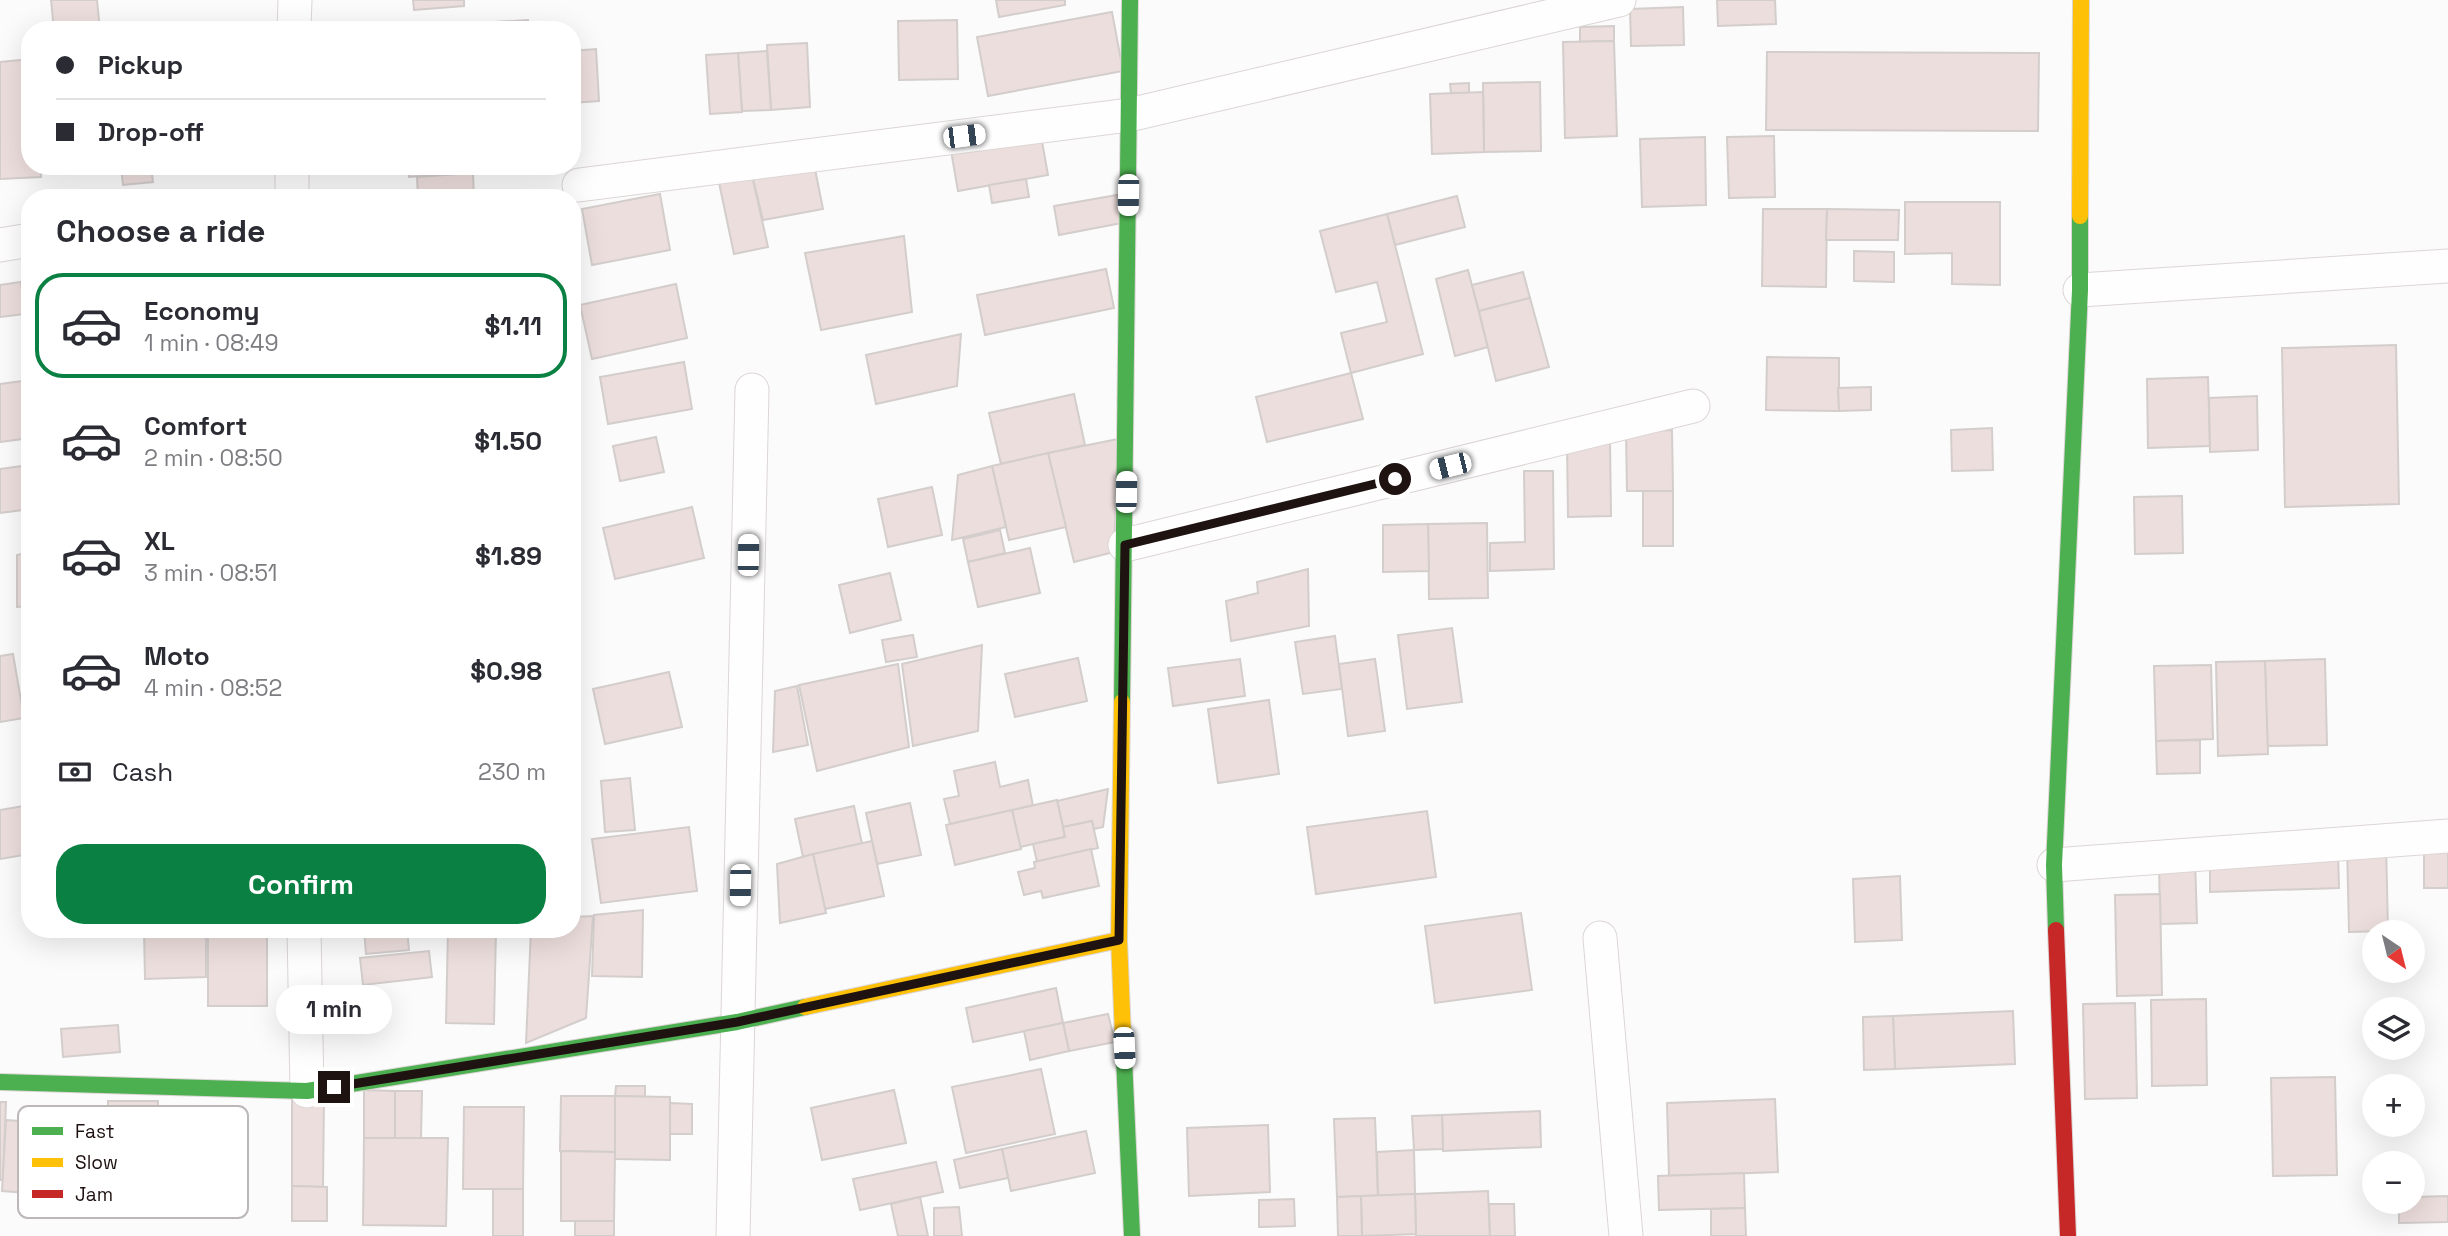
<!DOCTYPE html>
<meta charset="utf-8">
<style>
body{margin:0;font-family:"Space Grotesk",sans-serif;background:#f7f7f7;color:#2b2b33;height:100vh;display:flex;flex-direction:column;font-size:26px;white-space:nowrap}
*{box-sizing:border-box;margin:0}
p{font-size:23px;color:#7c7c81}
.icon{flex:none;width:38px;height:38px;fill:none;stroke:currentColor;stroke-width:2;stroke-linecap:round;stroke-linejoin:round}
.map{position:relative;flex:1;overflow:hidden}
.side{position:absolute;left:21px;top:189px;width:560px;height:749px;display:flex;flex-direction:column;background:#fff;border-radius:28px;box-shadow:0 7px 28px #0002}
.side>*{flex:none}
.hud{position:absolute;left:21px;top:21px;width:560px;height:154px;border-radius:28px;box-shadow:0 7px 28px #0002;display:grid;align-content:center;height:154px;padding:0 35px;background:#fff}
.needle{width:46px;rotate:145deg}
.fabs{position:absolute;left:2362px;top:920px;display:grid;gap:14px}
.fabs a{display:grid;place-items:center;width:63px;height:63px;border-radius:50%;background:#fff;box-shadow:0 7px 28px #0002;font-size:35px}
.end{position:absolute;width:32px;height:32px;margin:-16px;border:9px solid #1f1311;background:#fff;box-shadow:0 0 0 4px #fff}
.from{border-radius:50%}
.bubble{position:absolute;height:49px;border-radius:24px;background:#fff;box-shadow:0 7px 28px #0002;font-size:23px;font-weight:700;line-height:49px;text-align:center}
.car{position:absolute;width:21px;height:42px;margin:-21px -10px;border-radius:9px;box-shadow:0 0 5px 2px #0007;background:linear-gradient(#fff 24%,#345 0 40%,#fff 0 76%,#345 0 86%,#fff 0)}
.hud b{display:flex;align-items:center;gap:24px;height:66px;font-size:26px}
.hud b+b{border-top:2px solid #e1e1e2}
.hud i{width:18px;height:18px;background:#2b2b33}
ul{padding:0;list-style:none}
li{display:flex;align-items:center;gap:21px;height:105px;margin:0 14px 10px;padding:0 21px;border:4px solid transparent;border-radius:28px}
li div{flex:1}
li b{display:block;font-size:26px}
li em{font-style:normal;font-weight:700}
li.current{border-color:#0b8043}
li>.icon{width:63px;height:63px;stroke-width:1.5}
h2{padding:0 35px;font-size:32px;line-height:84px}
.pay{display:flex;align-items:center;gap:18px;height:77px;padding:0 35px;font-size:26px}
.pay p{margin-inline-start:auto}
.primary-button{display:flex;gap:14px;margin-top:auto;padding:14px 35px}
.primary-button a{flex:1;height:80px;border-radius:28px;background:#0b8043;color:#fff;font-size:28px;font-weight:700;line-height:80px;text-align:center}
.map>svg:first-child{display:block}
.building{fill:#ecdedc;stroke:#d3cdcc;stroke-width:2}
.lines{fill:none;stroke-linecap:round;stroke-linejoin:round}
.street-casing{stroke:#dcd6d5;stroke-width:35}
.fast-casing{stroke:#dcd6d5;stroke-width:18}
.slow-casing{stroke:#dcd6d5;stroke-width:18}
.jam-casing{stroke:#dcd6d5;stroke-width:18}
.street{stroke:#fefefe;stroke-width:33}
.fast{stroke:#4caf50;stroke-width:16}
.slow{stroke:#ffc107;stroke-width:16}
.jam{stroke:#c62828;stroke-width:16}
.route{stroke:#1f1311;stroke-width:9}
.key{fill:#fff;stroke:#bcb8b8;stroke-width:2}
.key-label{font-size:19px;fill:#1f1311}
</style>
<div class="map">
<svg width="2448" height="1236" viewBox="0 0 2448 1236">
<rect width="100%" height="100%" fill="#fbfbfb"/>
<g class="building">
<path d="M 51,0 L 97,0 L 100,30 L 54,30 Z"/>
<path d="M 413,0 L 464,0 L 464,6 L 414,10 Z"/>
<path d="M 996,0 L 1065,0 L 1065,5 L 999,17 Z"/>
<path d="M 1717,0 L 1775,0 L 1776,24 L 1718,26 Z"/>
<path d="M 1683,7 L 1684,45 L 1631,46 L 1630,9 Z"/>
<path d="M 1112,12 L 1123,71 L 988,96 L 977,37 Z"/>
<path d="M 528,20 L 529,30 L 443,30 L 443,25 Z"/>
<path d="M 957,20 L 958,79 L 899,80 L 898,21 Z"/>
<path d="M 120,22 L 121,30 L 100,30 L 99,24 Z"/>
<path d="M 1614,26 L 1614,41 L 1580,42 L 1580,27 Z"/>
<path d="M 1614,41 L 1617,136 L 1565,138 L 1563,42 Z"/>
<path d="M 807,43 L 810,107 L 771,110 L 767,45 Z"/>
<path d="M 596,49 L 599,101 L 572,103 L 572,51 Z"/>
<path d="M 767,51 L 771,110 L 742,111 L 738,53 Z"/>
<path d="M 1767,52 L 2039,53 L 2038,131 L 1766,130 Z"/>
<path d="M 738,53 L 742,112 L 710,114 L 706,55 Z"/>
<path d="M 30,59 L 30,166 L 41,166 L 41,177 L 0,179 L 0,62 Z"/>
<path d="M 1540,82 L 1541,151 L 1484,152 L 1483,83 Z"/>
<path d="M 1469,83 L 1469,93 L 1451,93 L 1450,84 Z"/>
<path d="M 1483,92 L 1484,152 L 1432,154 L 1430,94 Z"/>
<path d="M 1040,130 L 1048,175 L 958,191 L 950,145 Z"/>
<path d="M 1774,136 L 1775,197 L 1729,198 L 1727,137 Z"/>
<path d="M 1705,137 L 1706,205 L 1642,207 L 1640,139 Z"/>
<path d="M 813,159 L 823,209 L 763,220 L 751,171 Z"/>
<path d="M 69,166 L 98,166 L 99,169 L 70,174 Z"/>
<path d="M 151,166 L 153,182 L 123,185 L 121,167 Z"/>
<path d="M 408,166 L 452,166 L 452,174 L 409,177 Z"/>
<path d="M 452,166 L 473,166 L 473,173 L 452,174 Z"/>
<path d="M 751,171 L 768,247 L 734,254 L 718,178 Z"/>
<path d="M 473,173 L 474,198 L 418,198 L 417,177 Z"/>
<path d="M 1026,179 L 1029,197 L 992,203 L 989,185 Z"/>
<path d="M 660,194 L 670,250 L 592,265 L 582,209 Z"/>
<path d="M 1117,195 L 1122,223 L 1059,235 L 1054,206 Z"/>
<path d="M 1457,196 L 1465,227 L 1395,245 L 1387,214 Z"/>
<path d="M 1905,202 L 2000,202 L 2000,285 L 1952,284 L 1952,253 L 1905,254 Z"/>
<path d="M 1763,209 L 1827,209 L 1826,287 L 1762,286 Z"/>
<path d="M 1827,209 L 1899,210 L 1898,240 L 1826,240 Z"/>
<path d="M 1387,214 L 1423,354 L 1351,373 L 1341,333 L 1387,322 L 1377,282 L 1336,292 L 1320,231 Z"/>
<path d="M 904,236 L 912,312 L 821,330 L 805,253 Z"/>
<path d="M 1854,251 L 1894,252 L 1894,282 L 1854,281 Z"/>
<path d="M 1106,269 L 1114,308 L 985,335 L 977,295 Z"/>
<path d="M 1468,270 L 1488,347 L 1455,356 L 1436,279 Z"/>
<path d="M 1523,272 L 1530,298 L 1479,311 L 1472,285 Z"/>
<path d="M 21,282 L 25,314 L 0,317 L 0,285 Z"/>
<path d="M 676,284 L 687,338 L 592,359 L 580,305 Z"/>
<path d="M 1530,298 L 1549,367 L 1496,381 L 1479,311 Z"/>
<path d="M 961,334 L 957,386 L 876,404 L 866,355 Z"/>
<path d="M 2396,345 L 2399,504 L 2285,507 L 2282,348 Z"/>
<path d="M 1767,357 L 1839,358 L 1839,411 L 1766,410 Z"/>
<path d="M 684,362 L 692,409 L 608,424 L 600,377 Z"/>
<path d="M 1351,373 L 1363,419 L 1267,442 L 1256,397 Z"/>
<path d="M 2208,377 L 2210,446 L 2148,448 L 2147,379 Z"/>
<path d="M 30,380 L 30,438 L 0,442 L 0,384 Z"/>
<path d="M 1871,387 L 1871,410 L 1839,411 L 1838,388 Z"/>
<path d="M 1074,394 L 1085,445 L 1001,464 L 989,413 Z"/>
<path d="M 2257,396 L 2258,450 L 2210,452 L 2209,398 Z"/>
<path d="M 1992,428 L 1993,470 L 1952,471 L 1951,430 Z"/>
<path d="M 1672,430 L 1673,491 L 1627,491 L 1626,432 Z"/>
<path d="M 656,437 L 664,472 L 620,481 L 613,446 Z"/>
<path d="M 1118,439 L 1114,552 L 1074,562 L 1048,453 Z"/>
<path d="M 1610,441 L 1611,516 L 1568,517 L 1567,442 Z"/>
<path d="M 1048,453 L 1066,527 L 1009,540 L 992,466 Z"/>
<path d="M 30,465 L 30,509 L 0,513 L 0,469 Z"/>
<path d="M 992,466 L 1006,527 L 952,540 L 958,475 Z"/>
<path d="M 1524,471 L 1553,471 L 1554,569 L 1490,571 L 1490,543 L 1525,542 Z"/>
<path d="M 932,487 L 942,535 L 888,547 L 878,499 Z"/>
<rect x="1643" y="491" width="30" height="55"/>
<path d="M 2182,496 L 2183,553 L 2135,554 L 2134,497 Z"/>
<path d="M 692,507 L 704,558 L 615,579 L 603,528 Z"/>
<path d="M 1487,523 L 1488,598 L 1429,599 L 1428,524 Z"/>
<path d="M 1428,524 L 1429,571 L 1383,572 L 1383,525 Z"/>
<path d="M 1000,530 L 1005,553 L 968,562 L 963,539 Z"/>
<path d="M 1030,548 L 1040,593 L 978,607 L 968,562 Z"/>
<path d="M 30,552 L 30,606 L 17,607 L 17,555 Z"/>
<path d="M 1308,569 L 1309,626 L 1231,641 L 1226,601 L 1258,593 L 1257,582 Z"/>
<path d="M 890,573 L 901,620 L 850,633 L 839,585 Z"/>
<path d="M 1452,628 L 1462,702 L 1407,709 L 1398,635 Z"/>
<path d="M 913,635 L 917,657 L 886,662 L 882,640 Z"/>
<path d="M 1335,636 L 1342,689 L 1303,694 L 1295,642 Z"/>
<path d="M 982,645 L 978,731 L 913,746 L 902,664 Z"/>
<path d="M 13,654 L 24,718 L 0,722 L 0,656 Z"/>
<path d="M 1078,658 L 1087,701 L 1015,717 L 1005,674 Z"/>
<path d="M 1240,659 L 1245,696 L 1173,706 L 1168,668 Z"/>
<path d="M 1375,659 L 1385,731 L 1348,736 L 1339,664 Z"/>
<path d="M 2325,659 L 2327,745 L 2267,746 L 2265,661 Z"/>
<path d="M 2265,661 L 2268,754 L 2218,756 L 2216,662 Z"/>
<path d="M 898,664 L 909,747 L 817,771 L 799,685 Z"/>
<path d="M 2211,665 L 2213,739 L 2156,741 L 2154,666 Z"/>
<path d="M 669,672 L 682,727 L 605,744 L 593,689 Z"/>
<path d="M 797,686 L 808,745 L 773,752 L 775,691 Z"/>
<path d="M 1269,700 L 1279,774 L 1218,783 L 1208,709 Z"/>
<path d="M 2200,740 L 2200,773 L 2157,774 L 2156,741 Z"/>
<path d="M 995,762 L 1000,787 L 1028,780 L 1033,806 L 950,824 L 944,799 L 959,796 L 954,771 Z"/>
<path d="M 630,778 L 635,830 L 605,832 L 601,781 Z"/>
<path d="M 1108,789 L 1103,827 L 1094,829 L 1092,821 L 1063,827 L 1057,801 Z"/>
<path d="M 1057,800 L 1065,837 L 1020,847 L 1012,810 Z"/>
<path d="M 910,803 L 921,855 L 877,864 L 866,813 Z"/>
<path d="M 30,805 L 30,854 L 0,859 L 0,810 Z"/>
<path d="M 854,806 L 862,844 L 803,857 L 795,819 Z"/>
<path d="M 1012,810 L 1021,849 L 955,865 L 946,825 Z"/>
<path d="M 1427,811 L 1436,877 L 1316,894 L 1307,827 Z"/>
<path d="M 1092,821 L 1098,848 L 1037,862 L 1033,844 L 1065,837 L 1063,827 Z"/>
<path d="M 689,827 L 697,891 L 601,903 L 592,839 Z"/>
<path d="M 872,841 L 884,896 L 825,909 L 813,854 Z"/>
<path d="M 2386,843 L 2388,931 L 2349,932 L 2347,844 Z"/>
<path d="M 2448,845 L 2448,888 L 2424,888 L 2424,846 Z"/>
<path d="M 1091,849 L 1099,886 L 1043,898 L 1041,891 L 1024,895 L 1018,872 L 1035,868 L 1034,862 Z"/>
<path d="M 2338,852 L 2339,888 L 2210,892 L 2210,855 Z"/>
<path d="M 813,854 L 826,913 L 780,923 L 777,864 Z"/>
<path d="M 2195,859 L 2197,923 L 2160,924 L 2159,860 Z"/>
<path d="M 1900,876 L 1902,940 L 1855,942 L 1853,879 Z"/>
<path d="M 2160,894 L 2162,995 L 2117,996 L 2115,895 Z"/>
<path d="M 643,910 L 642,977 L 592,976 L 594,915 Z"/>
<path d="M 1521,913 L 1532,990 L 1435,1003 L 1425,926 Z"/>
<path d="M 593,916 L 586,1018 L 526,1043 L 531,929 L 572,929 L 572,917 Z"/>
<path d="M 144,929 L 206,929 L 206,977 L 145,979 Z"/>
<rect x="208" y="929" width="59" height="77"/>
<path d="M 364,929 L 407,929 L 409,950 L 366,954 Z"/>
<path d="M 448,929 L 496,929 L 494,1024 L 446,1023 Z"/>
<path d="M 429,951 L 432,977 L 363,985 L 360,958 Z"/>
<path d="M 1056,988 L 1063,1023 L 973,1042 L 966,1008 Z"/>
<path d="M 2206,999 L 2207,1085 L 2152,1086 L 2151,1000 Z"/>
<path d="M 2135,1003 L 2137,1098 L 2085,1099 L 2083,1004 Z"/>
<path d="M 2013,1011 L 2015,1064 L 1895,1069 L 1893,1016 Z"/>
<path d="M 1108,1014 L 1115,1042 L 1069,1051 L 1063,1023 Z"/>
<path d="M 1893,1016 L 1895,1069 L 1864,1070 L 1863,1017 Z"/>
<path d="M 1063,1023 L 1069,1051 L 1030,1060 L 1024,1031 Z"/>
<path d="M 118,1025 L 120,1052 L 63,1057 L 61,1029 Z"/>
<path d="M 1041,1069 L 1055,1134 L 966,1153 L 952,1087 Z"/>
<path d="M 2335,1077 L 2337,1175 L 2273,1176 L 2271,1078 Z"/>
<path d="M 616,1086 L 645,1086 L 645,1097 L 615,1096 Z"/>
<path d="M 364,1090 L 395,1091 L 395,1138 L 364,1138 Z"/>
<path d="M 894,1090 L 906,1143 L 822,1160 L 811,1108 Z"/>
<path d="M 395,1091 L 422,1091 L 421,1138 L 395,1138 Z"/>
<path d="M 292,1093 L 324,1093 L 323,1187 L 292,1186 Z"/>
<path d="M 561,1096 L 615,1096 L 615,1152 L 560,1151 Z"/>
<path d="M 615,1096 L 670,1097 L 670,1160 L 615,1159 Z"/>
<path d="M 1775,1099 L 1778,1172 L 1669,1176 L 1667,1103 Z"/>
<rect x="108" y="1101" width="50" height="44"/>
<path d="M 0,1102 L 6,1102 L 3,1180 L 0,1180 Z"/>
<path d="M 670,1103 L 692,1104 L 692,1134 L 670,1134 Z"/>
<path d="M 464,1107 L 524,1107 L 523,1189 L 463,1189 Z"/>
<path d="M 1540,1111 L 1541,1147 L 1443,1151 L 1442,1115 Z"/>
<path d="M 1442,1115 L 1443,1149 L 1414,1150 L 1412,1116 Z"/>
<path d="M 1375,1118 L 1378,1196 L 1337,1197 L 1334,1119 Z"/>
<path d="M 6,1120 L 62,1124 L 57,1195 L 2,1191 Z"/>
<path d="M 1268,1125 L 1270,1192 L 1189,1196 L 1187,1128 Z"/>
<path d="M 1086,1131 L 1095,1173 L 1011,1191 L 1002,1149 Z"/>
<path d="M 364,1138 L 448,1138 L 446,1226 L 363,1225 Z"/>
<path d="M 1002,1149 L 1008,1178 L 960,1188 L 954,1160 Z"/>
<path d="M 1414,1150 L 1415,1194 L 1378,1196 L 1377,1152 Z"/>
<path d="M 561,1151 L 615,1152 L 614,1221 L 561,1221 Z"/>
<path d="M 936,1162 L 943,1192 L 860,1210 L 853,1179 Z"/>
<path d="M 1744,1173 L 1745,1208 L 1659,1210 L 1658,1176 Z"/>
<path d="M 292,1186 L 327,1187 L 327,1221 L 292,1221 Z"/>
<rect x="493" y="1189" width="30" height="47"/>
<path d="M 1488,1191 L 1490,1236 L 1416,1236 L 1415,1194 Z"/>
<path d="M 1415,1194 L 1416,1234 L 1362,1236 L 1361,1196 Z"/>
<path d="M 1361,1196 L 1362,1236 L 1338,1236 L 1337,1197 Z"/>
<path d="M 2448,1196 L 2448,1222 L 2399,1223 L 2399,1202 L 2413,1202 L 2413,1197 Z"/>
<path d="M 920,1197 L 928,1236 L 898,1236 L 891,1204 Z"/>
<path d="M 1294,1199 L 1295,1226 L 1259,1227 L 1259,1200 Z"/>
<path d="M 1489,1204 L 1514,1204 L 1515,1236 L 1490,1236 Z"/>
<path d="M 959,1207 L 962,1236 L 934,1236 L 934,1208 Z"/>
<path d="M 1745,1208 L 1746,1236 L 1711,1236 L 1711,1209 Z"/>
<rect x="575" y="1221" width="39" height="15"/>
</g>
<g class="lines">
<defs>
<g id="street">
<path d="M 294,30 L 295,0"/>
<path d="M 579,185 L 1129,115 L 1619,0"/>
<path d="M 292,198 L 292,166"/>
<path d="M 0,245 L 30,240"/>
<path d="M 2080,290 L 2448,266"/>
<path d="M 1125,545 L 1693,406"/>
<path d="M 2054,865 L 2448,836"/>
<path d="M 304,929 L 307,1091"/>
<path d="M 1600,938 L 1626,1236"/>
<path d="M 733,1236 L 752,390"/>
</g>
<g id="fast">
<path d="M 1122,702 L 1130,0"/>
<path d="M 2056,930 L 2054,865 L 2080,290 L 2080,216"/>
<path d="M 1123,1036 L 1132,1236"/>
<path d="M 0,1082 L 307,1091 L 737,1022 L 805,1007"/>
</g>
<g id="slow">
<path d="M 2080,216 L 2081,0"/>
<path d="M 1122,702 L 1119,940 L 1123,1036"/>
<path d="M 805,1007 L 1119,940"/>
</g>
<path id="jam" d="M 2056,930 L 2068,1236"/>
</defs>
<use href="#street" class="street-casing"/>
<use href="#fast" class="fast-casing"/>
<use href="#slow" class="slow-casing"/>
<use href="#jam" class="jam-casing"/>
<use href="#street" class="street"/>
<use href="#fast" class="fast"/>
<use href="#slow" class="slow"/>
<use href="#jam" class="jam"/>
</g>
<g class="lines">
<path class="route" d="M 334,1087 L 737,1022 L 1119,940 L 1125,545 L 1395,479"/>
</g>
<rect x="18" y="1106" width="230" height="112" rx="10" class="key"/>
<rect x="32" y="1127" width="31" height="8" fill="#4caf50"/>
<rect x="32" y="1158" width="31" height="9" fill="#ffc107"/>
<rect x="32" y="1190" width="31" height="8" fill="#c62828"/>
<g class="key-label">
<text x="75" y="1138">Fast</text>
<text x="75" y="1169">Slow</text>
<text x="75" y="1201">Jam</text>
</g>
</svg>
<div class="fabs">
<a><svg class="needle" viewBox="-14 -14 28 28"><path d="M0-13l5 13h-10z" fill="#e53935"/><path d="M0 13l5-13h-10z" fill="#7c7c81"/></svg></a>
<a><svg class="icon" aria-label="layers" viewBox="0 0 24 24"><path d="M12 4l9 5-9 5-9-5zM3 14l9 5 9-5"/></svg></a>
<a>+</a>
<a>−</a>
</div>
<i class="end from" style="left:1395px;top:479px"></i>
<i class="end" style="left:334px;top:1087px"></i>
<div class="bubble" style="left:276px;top:985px;width:116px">1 min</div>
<i class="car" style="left:964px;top:136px;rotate:83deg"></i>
<i class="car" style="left:1128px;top:195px;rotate:181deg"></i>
<i class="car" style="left:1450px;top:466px;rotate:256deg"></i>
<i class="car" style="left:1126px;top:492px;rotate:1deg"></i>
<i class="car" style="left:748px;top:555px;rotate:1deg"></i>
<i class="car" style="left:740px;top:885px;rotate:181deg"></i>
<i class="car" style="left:1124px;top:1048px;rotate:177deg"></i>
<div class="hud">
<b><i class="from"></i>Pickup</b>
<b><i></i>Drop-off</b>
</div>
<section class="side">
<h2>Choose a ride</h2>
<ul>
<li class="current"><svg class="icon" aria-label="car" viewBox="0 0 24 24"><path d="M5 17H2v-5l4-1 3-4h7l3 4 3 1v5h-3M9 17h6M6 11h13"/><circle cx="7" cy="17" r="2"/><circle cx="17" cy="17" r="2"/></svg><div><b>Economy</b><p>1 min · 08:49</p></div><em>$1.11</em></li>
<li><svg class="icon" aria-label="car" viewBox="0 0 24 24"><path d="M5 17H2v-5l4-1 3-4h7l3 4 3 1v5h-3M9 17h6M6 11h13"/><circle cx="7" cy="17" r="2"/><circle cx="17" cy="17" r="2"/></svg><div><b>Comfort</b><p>2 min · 08:50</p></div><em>$1.50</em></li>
<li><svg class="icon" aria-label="car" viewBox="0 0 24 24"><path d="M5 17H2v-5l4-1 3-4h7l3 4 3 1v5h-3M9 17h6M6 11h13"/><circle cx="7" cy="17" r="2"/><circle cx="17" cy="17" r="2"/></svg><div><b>XL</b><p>3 min · 08:51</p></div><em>$1.89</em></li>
<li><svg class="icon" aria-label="car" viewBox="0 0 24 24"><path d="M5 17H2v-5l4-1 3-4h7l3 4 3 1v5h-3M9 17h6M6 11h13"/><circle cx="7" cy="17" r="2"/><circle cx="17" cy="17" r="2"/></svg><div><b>Moto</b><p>4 min · 08:52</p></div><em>$0.98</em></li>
</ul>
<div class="pay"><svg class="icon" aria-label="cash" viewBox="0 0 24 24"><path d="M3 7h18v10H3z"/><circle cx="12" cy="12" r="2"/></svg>Cash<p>230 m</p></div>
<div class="primary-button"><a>Confirm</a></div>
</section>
</div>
